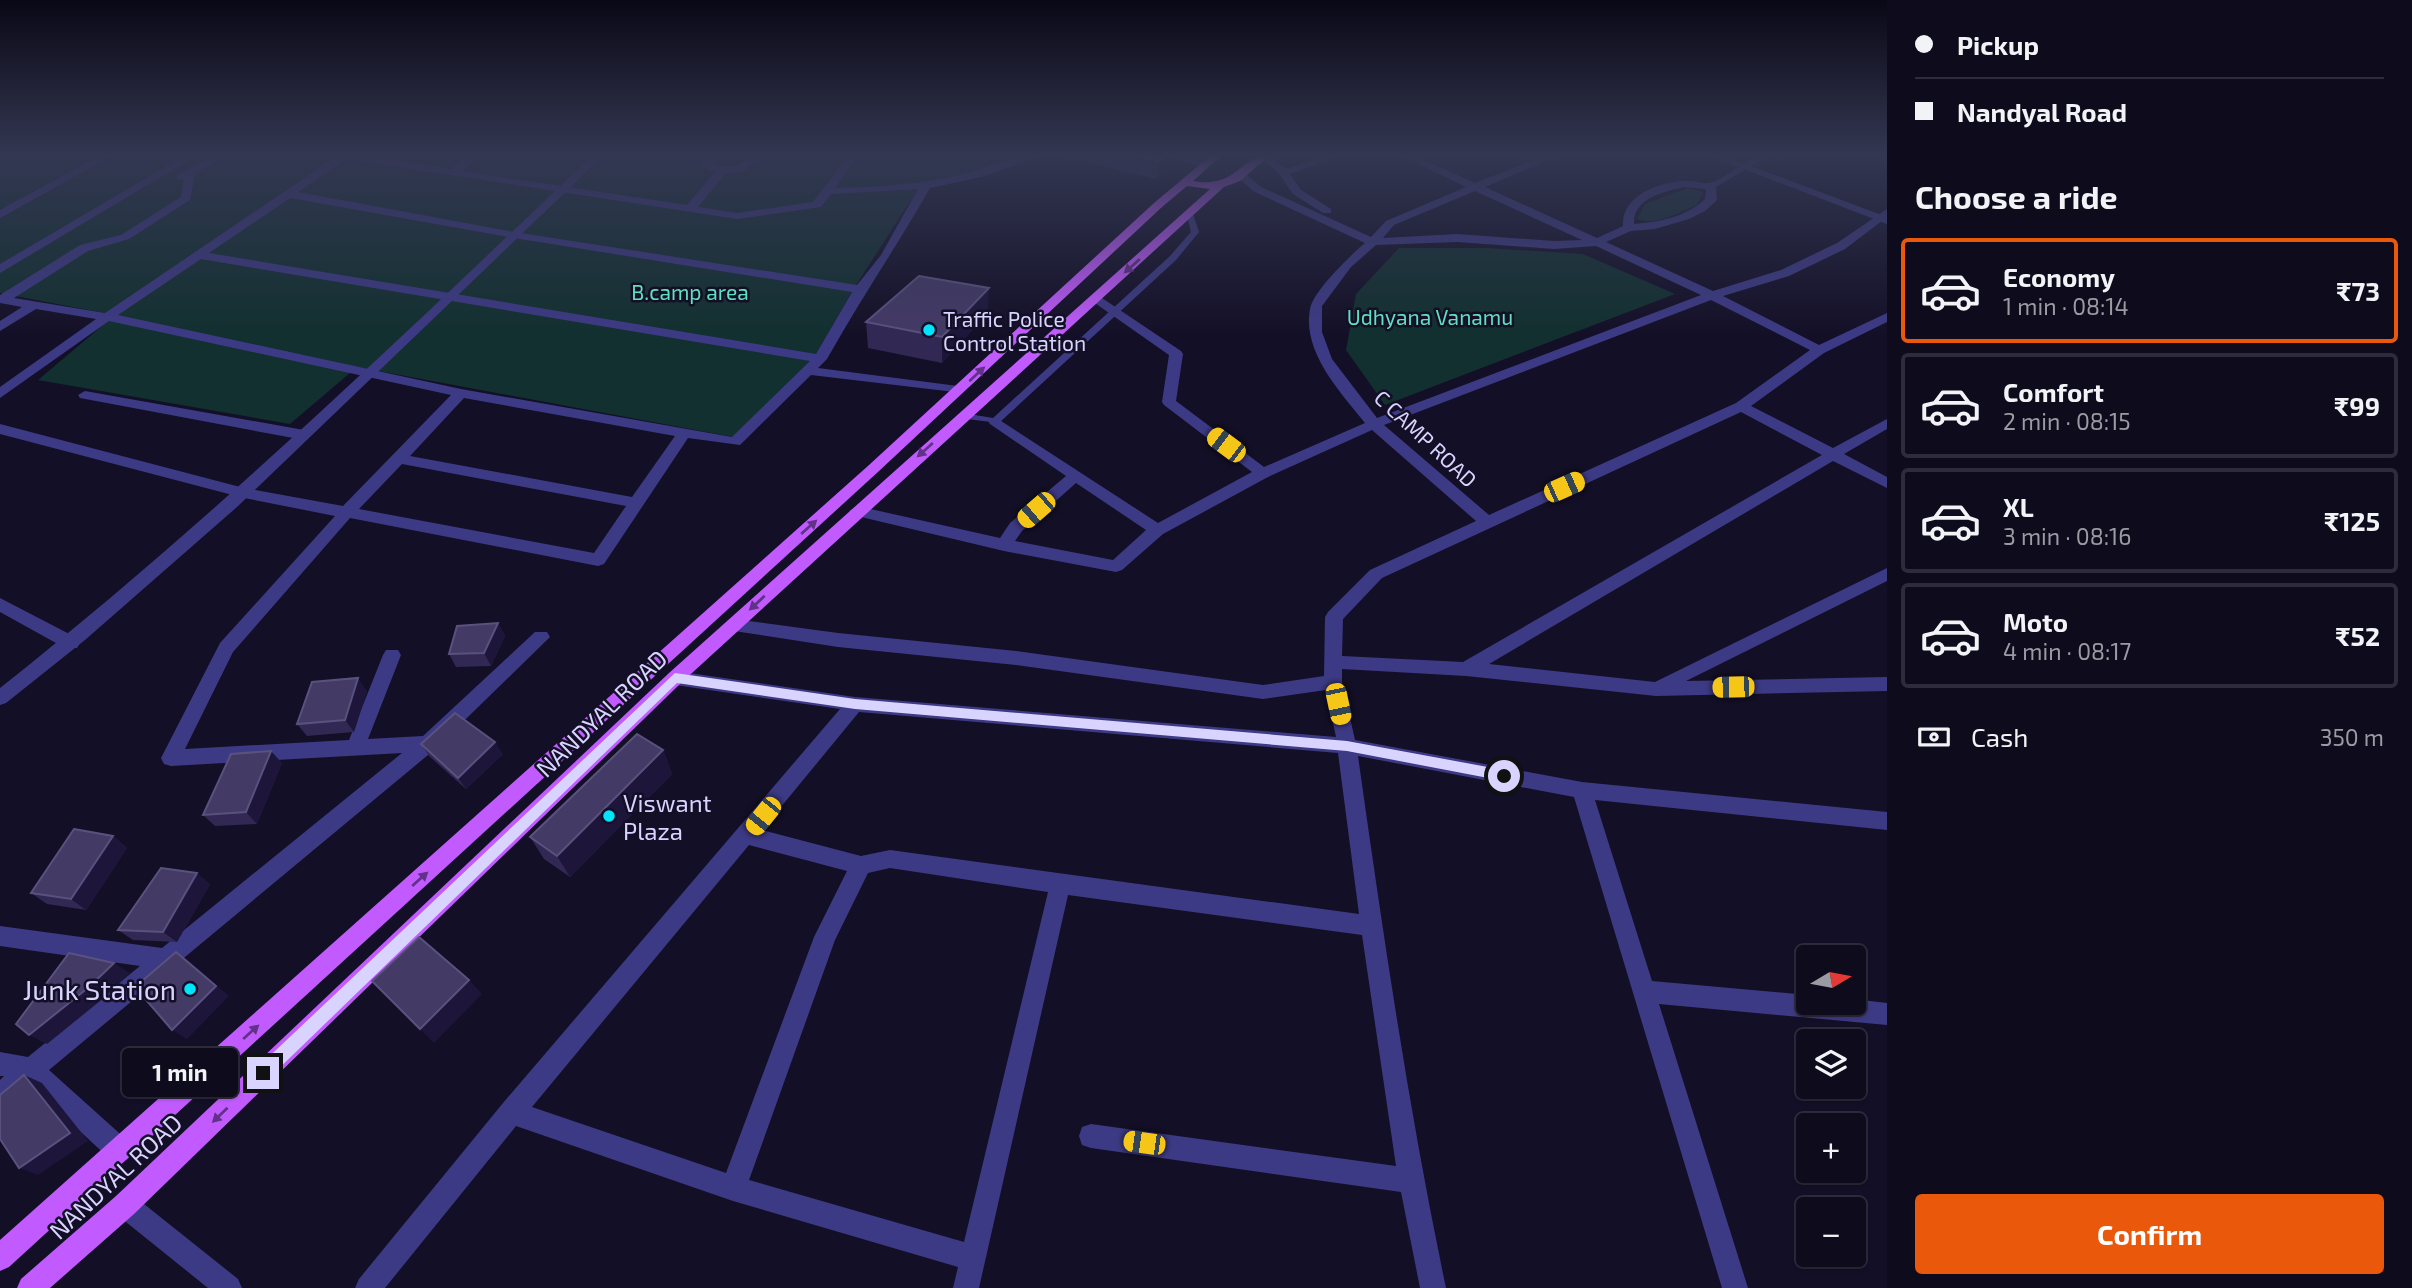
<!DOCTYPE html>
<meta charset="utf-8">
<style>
body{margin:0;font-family:"Exo 2",sans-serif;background:#171425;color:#f1f3f6;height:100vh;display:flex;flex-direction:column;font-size:26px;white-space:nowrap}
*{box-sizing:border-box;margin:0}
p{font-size:23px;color:#9b9ba3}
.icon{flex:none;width:38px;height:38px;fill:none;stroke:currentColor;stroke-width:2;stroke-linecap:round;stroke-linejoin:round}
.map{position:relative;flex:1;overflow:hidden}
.details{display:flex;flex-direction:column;background:#0e0b1c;width:525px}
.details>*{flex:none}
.guide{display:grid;align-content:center;height:154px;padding:0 28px;background:#0e0b1c}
.needle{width:46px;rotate:80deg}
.tools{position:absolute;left:1796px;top:945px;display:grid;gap:14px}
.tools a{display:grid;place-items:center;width:70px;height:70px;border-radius:7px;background:#0e0b1c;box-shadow:0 2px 5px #0004,0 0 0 2px #2e2b3b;font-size:35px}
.end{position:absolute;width:32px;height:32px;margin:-16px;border:9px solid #d9d4ff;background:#111;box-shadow:0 0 0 4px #111}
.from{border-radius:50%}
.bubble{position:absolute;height:49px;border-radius:7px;background:#0e0b1c;box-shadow:0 2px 5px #0004,0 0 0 2px #2e2b3b;font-size:23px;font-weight:700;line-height:49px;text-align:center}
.car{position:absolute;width:21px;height:42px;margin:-21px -10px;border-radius:9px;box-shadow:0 0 5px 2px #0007;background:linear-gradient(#f5c518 24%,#345 0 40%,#f5c518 0 76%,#345 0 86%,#f5c518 0)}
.guide b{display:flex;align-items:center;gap:24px;height:66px;font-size:26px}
.guide b+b{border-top:2px solid #2e2b3b}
.guide i{width:18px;height:18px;background:#f1f3f6}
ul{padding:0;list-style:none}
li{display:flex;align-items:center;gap:21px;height:105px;margin:0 14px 10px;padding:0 14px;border:4px solid #2e2b3b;border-radius:7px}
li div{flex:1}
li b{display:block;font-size:26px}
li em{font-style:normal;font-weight:700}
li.active{border-color:#ea580c}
li>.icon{width:63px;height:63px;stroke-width:1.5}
h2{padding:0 28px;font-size:32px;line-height:84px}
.pay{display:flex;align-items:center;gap:18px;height:77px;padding:0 28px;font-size:26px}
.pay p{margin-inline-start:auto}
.action{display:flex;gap:14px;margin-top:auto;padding:14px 28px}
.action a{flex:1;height:80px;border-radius:7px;background:#ea580c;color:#fff;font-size:28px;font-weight:700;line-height:80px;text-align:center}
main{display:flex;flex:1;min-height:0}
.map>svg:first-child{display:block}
.green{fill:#12302f}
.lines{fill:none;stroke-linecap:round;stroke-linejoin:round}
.service{fill:#3d3a85;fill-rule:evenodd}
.minor{fill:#3d3a85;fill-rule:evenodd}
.tertiary{fill:#3d3a85;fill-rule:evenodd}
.primary{fill:#c25bff;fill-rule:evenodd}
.wall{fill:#312854}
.shaded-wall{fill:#1d163a}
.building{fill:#433a66;stroke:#5a527e;stroke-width:2}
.oneway{fill:#623188}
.route{fill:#d9d4ff}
.poi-dot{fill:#00e5ff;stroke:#130f26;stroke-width:2.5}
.labels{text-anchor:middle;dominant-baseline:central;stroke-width:5;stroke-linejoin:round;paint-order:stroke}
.far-park-label{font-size:21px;fill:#5fe0c0;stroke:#130f26}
.far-poi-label{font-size:21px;fill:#d9d4ff;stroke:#130f26;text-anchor:start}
.far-street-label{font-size:21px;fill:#d9d4ff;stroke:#130f26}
.street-label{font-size:24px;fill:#d9d4ff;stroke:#130f26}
.poi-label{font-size:24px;fill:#d9d4ff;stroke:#130f26;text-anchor:start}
.near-poi-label{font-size:28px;fill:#d9d4ff;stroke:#130f26;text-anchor:end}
</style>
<main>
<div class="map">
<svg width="1887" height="1288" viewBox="0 0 1887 1288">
<rect width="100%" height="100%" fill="#130f26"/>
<g class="green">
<path d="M 0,156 L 1025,156 L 916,192 L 851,293 L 813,360 L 733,437 L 357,367 L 290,424 L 38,380 L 115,315 L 0,293 Z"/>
<path d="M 1688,188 L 1703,192 L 1697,205 C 1681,212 1653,227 1637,219 L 1645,204 Z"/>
<path d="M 1399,248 L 1487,248 L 1583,254 L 1675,294 L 1385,405 L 1346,350 L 1356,294 Z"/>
</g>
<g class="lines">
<path class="service" d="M 1186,212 L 1193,214 L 1199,232 L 1176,260 L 999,423 L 959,418 L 958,416 L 963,413 L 993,418 L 1170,256 L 1191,232 Z"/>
<g class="minor">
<path d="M 99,156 L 112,156 L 0,218 L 0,210 Z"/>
<path d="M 184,156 L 196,156 L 0,273 L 0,264 Z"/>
<path d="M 213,156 L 226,156 L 195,174 L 190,200 L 129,239 L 88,251 L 14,298 L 105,313 L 337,156 L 367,156 L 451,169 L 467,156 L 478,156 L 462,171 L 687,205 L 715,172 L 702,167 L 701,164 L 708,156 L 719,156 L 712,165 C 729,168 738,169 750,156 L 761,156 L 743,172 L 725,174 L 698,207 L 737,213 L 813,202 L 848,156 L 858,156 L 835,188 C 876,187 915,185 955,176 C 983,171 1011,155 1039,156 L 985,176 L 930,188 C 897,246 860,300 827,359 L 818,368 L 958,386 L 963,387 L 963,393 L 811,375 L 740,445 L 688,438 L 604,564 L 598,566 L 350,518 L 233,652 L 185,749 L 349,740 L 383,655 L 386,650 L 398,650 L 401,655 L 368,739 L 423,736 L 535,632 L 547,632 L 550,637 L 434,750 L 49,1070 L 128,1141 L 131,1150 L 128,1159 L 119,1162 L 110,1159 L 30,1085 L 0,1107 L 0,1080 L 4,1076 L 0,1076 L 0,1052 L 28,1057 L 140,966 L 0,946 L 0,926 L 162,948 L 402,753 L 171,766 L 164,764 L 161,758 L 220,643 L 335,516 L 244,498 L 0,434 L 0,424 L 244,488 L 343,506 L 451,395 L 109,321 L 0,398 L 0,387 L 96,319 L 36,309 L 0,331 L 0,321 L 22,307 L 0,303 L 0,295 L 80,245 L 121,235 L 181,197 L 184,180 L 177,179 L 177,175 ZM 347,159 L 737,219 L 821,207 L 831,194 L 918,189 L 881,255 L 857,285 L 514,232 L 298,192 ZM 290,198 L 514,238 L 852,292 L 816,354 L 209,253 ZM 201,259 L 810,361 L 732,437 L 461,389 L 118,315 ZM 464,398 L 675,436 L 632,497 L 410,456 ZM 402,464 L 626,506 L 594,553 L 359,509 Z"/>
<path d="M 1165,156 L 1183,156 L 1210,164 L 1205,167 Z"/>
<path d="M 1259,156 L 1270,156 L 1286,169 L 1324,156 L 1339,156 L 1290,174 L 1301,190 L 1331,209 L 1331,213 L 1323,213 L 1293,194 L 1280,175 Z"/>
<path d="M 1402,156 L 1415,156 L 1475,183 L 1544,156 L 1558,156 L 1485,187 L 1597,238 L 1623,226 C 1621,196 1659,181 1687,181 C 1694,181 1702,184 1709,183 C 1731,178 1743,156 1768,156 L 1716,187 L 1717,200 L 1705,211 L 1689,219 L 1655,229 L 1631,231 L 1606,242 L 1713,291 L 1781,270 L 1837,243 L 1887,209 L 1887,217 L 1845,249 L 1789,276 L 1723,296 L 1819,345 L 1887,313 L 1887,322 L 1824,353 L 1751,406 L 1833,448 L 1887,419 L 1887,429 L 1844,454 L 1887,477 L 1887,488 L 1833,461 L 1489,664 L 1655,682 L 1887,568 L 1887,581 L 1686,681 L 1887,677 L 1887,691 L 1656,696 L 1466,676 L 1342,669 L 1342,682 L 1355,740 L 1582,782 L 1887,812 L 1887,830 L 1595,800 L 1652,981 L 1808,995 L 1808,1003 L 1853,1003 L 1853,999 L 1887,1003 L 1887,1025 L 1659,1004 L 1748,1288 L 1722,1288 L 1574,797 L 1358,756 C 1383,934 1409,1112 1446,1288 L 1420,1288 L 1401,1192 L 1091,1148 L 1082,1145 L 1079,1136 L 1082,1127 L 1091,1124 L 1396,1166 L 1362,935 L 1068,895 L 979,1288 L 953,1288 L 958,1267 L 733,1201 L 516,1126 L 385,1288 L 355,1288 L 359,1279 L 503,1103 L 840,709 L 675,685 L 669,683 L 666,678 L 669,673 L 675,671 L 855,697 L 1336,737 L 1326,690 L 1263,699 L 1016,665 L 838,647 L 734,631 L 728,630 L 725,625 L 728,620 L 734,619 L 838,633 L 1016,651 L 1263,685 L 1324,676 L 1325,617 L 1328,612 L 1370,570 L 1476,521 L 1372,430 L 1268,477 L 1163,534 L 1122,570 L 1116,572 L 1004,551 L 857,516 L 849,511 L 857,506 L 1000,538 L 1010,523 L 1066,476 L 990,424 L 988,421 L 995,417 L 1158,523 L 1252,472 L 1164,405 L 1162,402 L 1169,355 L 1092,301 L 1090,298 L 1096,294 L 1181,351 L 1183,354 L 1176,401 L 1264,467 L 1365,423 C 1340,392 1302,352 1310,309 C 1313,291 1351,255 1365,243 L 1253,191 L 1236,175 L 1245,173 L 1261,187 L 1371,237 L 1386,221 L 1466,187 ZM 1684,187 L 1706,189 L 1705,199 C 1686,217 1660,222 1634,224 C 1633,198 1663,192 1684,187 ZM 1475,191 L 1582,240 L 1554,241 L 1457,234 L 1383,238 L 1394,225 ZM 1457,242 L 1554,249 L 1596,246 L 1701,295 L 1377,418 L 1332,359 L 1322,332 L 1322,306 L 1351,267 L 1376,245 ZM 1711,300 L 1810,350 L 1736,403 L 1489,515 L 1384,425 ZM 1741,412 L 1822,455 L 1463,662 L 1342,656 L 1343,619 L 1382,578 ZM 1076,483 L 1146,530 L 1113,560 L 1015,541 L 1022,531 ZM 859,712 L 1338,753 L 1359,914 L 890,850 L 861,856 L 762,830 ZM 749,845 L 847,871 L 814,937 L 726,1173 L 532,1107 ZM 890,868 L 1048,892 L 964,1242 L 749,1180 L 835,940 L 868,873 Z"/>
<path d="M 85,391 L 304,430 L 311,435 L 304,440 L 80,398 L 78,395 Z"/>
<path d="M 0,598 L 77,638 L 80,643 L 77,648 L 65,648 L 0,612 Z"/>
<path d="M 125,1192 L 134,1196 L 238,1279 L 242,1288 L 208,1288 L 116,1214 L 112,1205 L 116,1196 Z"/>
</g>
<g class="tertiary">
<path d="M 592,156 L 603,156 L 237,507 L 85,640 L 6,703 L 0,705 L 0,688 C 209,523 399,339 592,156 Z"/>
<path d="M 1710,156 L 1724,156 L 1887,217 L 1887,224 Z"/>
</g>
<path class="primary" d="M 1210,156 L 1221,156 L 1193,181 C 1237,189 1240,155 1269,156 L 1240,181 L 1224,187 L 681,683 L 134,1214 L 50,1288 L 17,1288 L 21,1279 L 116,1196 L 669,673 L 1210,189 L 1187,186 L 1162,207 L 879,471 L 9,1267 L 0,1271 L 0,1240 L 869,465 L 1154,203 Z"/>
</g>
<g class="wall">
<path d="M 1070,156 L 1166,156 L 1163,172 L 1156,179 L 1069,158 Z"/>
<path d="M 988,313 L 942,363 L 868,348 L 866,322 Z"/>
<path d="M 498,623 L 505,636 L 491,666 L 456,667 L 449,654 Z"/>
<path d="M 367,691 L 354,732 L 307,736 L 297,724 Z"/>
<path d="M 421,744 L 503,754 L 466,789 L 429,756 Z"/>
<path d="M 663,750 L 672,774 L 570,877 L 544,859 L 530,837 Z"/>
<path d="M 282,763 L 257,824 L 215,826 L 203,815 Z"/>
<path d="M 113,836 L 127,848 L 86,910 L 47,904 L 31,893 Z"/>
<path d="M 210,884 L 177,942 L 133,940 L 118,930 Z"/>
</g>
<g class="shaded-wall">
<path d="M 1165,156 L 1166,156 L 1163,172 L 1156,179 L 1159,161 Z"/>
<path d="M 989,288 L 988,313 L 942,363 L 942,337 Z"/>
<path d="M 498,623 L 505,636 L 491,666 L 484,653 Z"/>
<path d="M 358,678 L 367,691 L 354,732 L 345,720 Z"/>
<path d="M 495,742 L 503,754 L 466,789 L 458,778 Z"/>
<path d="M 663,750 L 672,774 L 570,877 L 557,856 Z"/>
<path d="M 271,751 L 282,763 L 257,824 L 246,812 Z"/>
<path d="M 113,836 L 127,848 L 86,910 L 71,899 Z"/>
<path d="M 197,873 L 210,884 L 177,942 L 163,932 Z"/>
<path d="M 176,952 L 190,962 L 229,996 L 187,1039 L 172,1030 Z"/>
<path d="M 114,963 L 130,973 L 105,997 L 47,1044 L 29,1035 Z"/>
<path d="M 469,980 L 482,994 L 434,1043 L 420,1029 Z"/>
<path d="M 24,1075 L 42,1083 L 88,1141 L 38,1175 L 19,1168 Z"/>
</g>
<g class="building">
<path d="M 1138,156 L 1165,156 L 1159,161 Z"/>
<path d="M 919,276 L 989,288 L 942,337 L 866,322 Z"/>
<path d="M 498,623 L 484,653 L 449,654 L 457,626 Z"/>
<path d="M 358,678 L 345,720 L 297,724 L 312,682 Z"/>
<path d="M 455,713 L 495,742 L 458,778 L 421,744 Z"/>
<path d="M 637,734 L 663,750 L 557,856 L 530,837 Z"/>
<path d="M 271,751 L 246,812 L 203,815 L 231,754 Z"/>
<path d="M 74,829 L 113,836 L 71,899 L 31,893 Z"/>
<path d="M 161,868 L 197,873 L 163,932 L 118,930 Z"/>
<path d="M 419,937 L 469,980 L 420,1029 L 372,981 Z"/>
<path d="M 176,952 L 216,986 L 172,1030 L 135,987 Z"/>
<path d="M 69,953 L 114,963 L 89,987 L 29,1035 L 16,1024 Z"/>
<path d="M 24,1075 L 70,1133 L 19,1168 L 0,1139 L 0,1095 Z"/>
</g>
<defs><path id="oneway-solid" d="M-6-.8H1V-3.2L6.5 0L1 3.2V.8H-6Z" transform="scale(1.75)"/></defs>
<g class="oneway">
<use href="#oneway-solid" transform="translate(1132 266) rotate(138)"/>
<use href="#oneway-solid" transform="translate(977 374) rotate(-43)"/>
<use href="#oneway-solid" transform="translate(925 450) rotate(138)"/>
<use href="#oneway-solid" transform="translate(809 527) rotate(-42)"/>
<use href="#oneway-solid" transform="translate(757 603) rotate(137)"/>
<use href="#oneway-solid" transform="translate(420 879) rotate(-42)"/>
<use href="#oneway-solid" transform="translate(251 1032) rotate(-42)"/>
<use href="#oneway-solid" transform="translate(220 1115) rotate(136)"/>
</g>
<linearGradient id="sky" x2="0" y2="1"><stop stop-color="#0a0815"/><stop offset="0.46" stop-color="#333752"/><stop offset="1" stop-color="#333752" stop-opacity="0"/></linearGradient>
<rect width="1887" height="336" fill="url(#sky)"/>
<path class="route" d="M 675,673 L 855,699 L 1347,741 L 1504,770 L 1510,776 L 1504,781 L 1347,751 L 855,709 L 677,683 L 268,1079 L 263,1081 L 257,1079 L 255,1073 L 257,1068 Z"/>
<g class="poi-dot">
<circle cx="929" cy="330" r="7"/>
<circle cx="609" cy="816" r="7"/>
<circle cx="190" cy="989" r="7"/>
</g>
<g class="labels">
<g class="far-park-label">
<text x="690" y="291">B.camp area</text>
<text x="1430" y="316">Udhyana Vanamu</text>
</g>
<g class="far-poi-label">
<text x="943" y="318">Traffic Police<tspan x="943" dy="24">Control Station</tspan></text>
</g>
<g class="far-street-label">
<text transform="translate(1426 438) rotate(43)">C CAMP ROAD</text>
</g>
<g class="street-label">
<text transform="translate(601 713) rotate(-44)">NANDYAL ROAD</text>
<text transform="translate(115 1176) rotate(-43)">NANDYAL ROAD</text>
</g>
<g class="poi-label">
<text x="623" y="802">Viswant<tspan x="623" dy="28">Plaza</tspan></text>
</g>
<g class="near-poi-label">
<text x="176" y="989">Junk Station</text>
</g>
</g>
</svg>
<div class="tools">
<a><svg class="needle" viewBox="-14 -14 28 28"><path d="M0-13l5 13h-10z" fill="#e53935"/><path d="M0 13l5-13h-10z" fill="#9b9ba3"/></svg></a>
<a><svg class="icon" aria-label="layers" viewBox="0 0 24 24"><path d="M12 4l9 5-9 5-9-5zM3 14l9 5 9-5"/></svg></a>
<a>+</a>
<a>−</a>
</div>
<i class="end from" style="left:1504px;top:776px"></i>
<i class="end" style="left:263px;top:1073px"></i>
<div class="bubble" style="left:122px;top:1048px;width:116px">1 min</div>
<i class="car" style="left:1226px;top:445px;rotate:307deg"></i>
<i class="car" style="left:1564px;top:487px;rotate:66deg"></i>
<i class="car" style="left:1036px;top:510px;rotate:229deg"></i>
<i class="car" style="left:1733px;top:687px;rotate:269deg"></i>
<i class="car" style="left:1338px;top:704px;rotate:168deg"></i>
<i class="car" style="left:763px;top:816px;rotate:219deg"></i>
<i class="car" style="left:1144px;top:1143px;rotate:278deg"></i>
</div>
<section class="details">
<div class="guide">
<b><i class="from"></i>Pickup</b>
<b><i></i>Nandyal Road</b>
</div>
<h2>Choose a ride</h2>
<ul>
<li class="active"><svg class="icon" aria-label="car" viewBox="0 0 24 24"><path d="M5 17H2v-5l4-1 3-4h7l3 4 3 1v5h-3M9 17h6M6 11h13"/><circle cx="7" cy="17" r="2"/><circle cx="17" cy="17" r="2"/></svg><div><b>Economy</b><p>1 min · 08:14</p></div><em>₹73</em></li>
<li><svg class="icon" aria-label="car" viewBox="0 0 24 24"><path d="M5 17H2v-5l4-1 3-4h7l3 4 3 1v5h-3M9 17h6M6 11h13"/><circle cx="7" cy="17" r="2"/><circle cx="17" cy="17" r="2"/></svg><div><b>Comfort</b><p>2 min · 08:15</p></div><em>₹99</em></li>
<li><svg class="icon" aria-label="car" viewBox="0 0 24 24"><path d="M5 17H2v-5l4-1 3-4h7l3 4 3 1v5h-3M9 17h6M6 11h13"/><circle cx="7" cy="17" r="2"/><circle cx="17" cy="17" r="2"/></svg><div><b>XL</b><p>3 min · 08:16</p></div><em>₹125</em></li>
<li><svg class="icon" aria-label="car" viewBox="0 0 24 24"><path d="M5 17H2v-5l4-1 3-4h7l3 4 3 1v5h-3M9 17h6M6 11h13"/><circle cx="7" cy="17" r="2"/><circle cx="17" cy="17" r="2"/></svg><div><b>Moto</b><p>4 min · 08:17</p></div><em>₹52</em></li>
</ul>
<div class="pay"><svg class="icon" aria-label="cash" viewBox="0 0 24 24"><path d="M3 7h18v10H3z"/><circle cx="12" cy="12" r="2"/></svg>Cash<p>350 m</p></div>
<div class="action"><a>Confirm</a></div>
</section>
</main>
